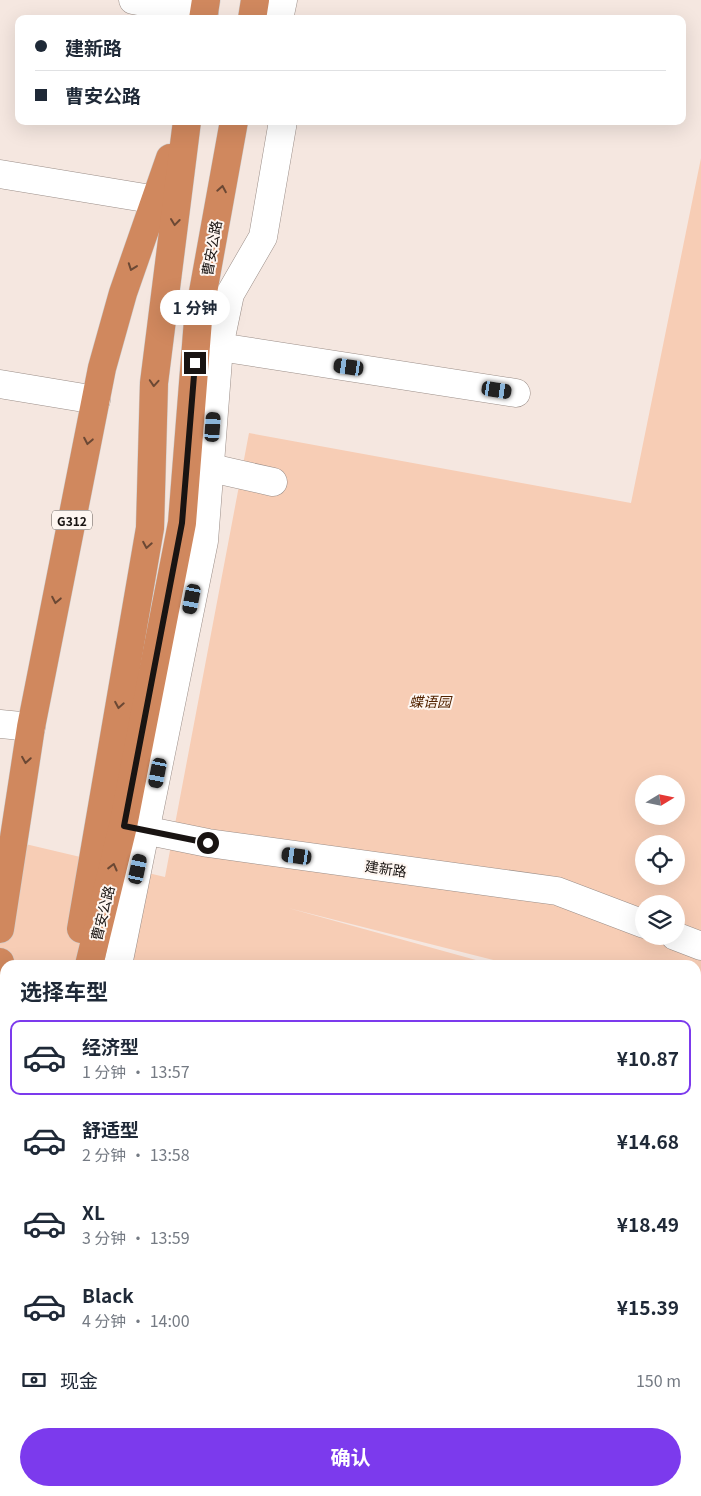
<!DOCTYPE html>
<html lang="zh">
<meta charset="utf-8">
<style>
body{margin:0;font-family:Georgia,"Noto Sans SC",serif;background:#f2f2f3;color:#1f2937;height:100vh;display:flex;flex-direction:column;font-size:19px;white-space:nowrap}
*{box-sizing:border-box;margin:0}
p{font-size:16px;color:#747a83}
.icon{flex:none;width:28px;height:28px;fill:none;stroke:currentColor;stroke-width:2;stroke-linecap:round;stroke-linejoin:round}
.map{position:relative;flex:1;overflow:hidden}
.details{position:absolute;left:0px;top:960px;width:701px;height:536px;display:flex;flex-direction:column;background:#fff;border-radius:15px 15px 0 0;box-shadow:0 5px 20px #0002}
.details>*{flex:none}
.top-card{position:absolute;left:15px;top:15px;width:671px;height:110px;border-radius:10px;box-shadow:0 5px 20px #0002;display:grid;align-content:center;height:110px;padding:0 20px;background:#fff}
.needle{width:32px;rotate:80deg}
.buttons{position:absolute;left:635px;top:775px;display:grid;gap:10px}
.buttons a{display:grid;place-items:center;width:50px;height:50px;border-radius:50%;background:#fff;box-shadow:0 5px 20px #0002;font-size:25px}
.end{position:absolute;width:22px;height:22px;margin:-11px;border:6px solid #191412;background:#fff;box-shadow:0 0 0 2px #fff}
.from{border-radius:50%}
.bubble{position:absolute;height:35px;border-radius:18px;background:#fff;box-shadow:0 5px 20px #0002;font-size:16px;font-weight:700;line-height:35px;text-align:center}
.car{position:absolute;width:15px;height:30px;margin:-15px -8px;border-radius:6px;box-shadow:0 0 4px 1px #0007;background:linear-gradient(#222 24%,#8ab4d8 0 40%,#222 0 76%,#8ab4d8 0 86%,#222 0)}
.top-card b{display:flex;align-items:center;gap:18px;height:48px;font-size:19px}
.top-card b+b{border-top:1px solid #e0e1e3}
.top-card i{width:12px;height:12px;background:#1f2937}
ul{padding:0;list-style:none}
li{display:flex;align-items:center;gap:15px;height:75px;margin:0 10px 8px;padding:0 10px;border:2px solid transparent;border-radius:10px}
li div{flex:1}
li b{display:block;font-size:19px}
li em{font-style:normal;font-weight:700}
li.active{border-color:#7c3aed}
li>.icon{width:45px;height:45px;stroke-width:1.5}
h2{padding:0 20px;font-size:22px;line-height:60px}
.pay{display:flex;align-items:center;gap:12px;height:55px;padding:0 20px;font-size:19px}
.pay p{margin-inline-start:auto}
.primary-button{display:flex;gap:10px;margin-top:auto;padding:10px 20px}
.primary-button a{flex:1;height:58px;border-radius:30px;background:#7c3aed;color:#fff;font-size:20px;font-weight:700;line-height:58px;text-align:center}
.map>svg:first-child{display:block}
.green{fill:#f7cdb5;fill-rule:evenodd}
.lines{fill:none;stroke-linecap:round;stroke-linejoin:round}
.minor-casing{stroke:#9b8e88;stroke-width:29}
.highway-casing{stroke:#cccbcb;stroke-width:29}
.minor{stroke:#fff;stroke-width:28}
.highway{stroke:#d0885e;stroke-width:28}
.highway-bridge-casing{stroke:#cccbcb;stroke-width:29;stroke-linecap:butt}
.highway-bridge{stroke:#d0885e;stroke-width:28}
.oneway{stroke:#6b4834}
.route{stroke:#191412;stroke-width:6}
.labels{text-anchor:middle;dominant-baseline:central;stroke-width:4;stroke-linejoin:round;paint-order:stroke}
.shield{fill:#fef6f1;stroke:#5e5855;stroke-width:1}
.shield-label{font-size:12px;font-weight:bold;fill:#191412}
.street-label{font-size:14px;fill:#191412;stroke:#fef6f1}
.park-label{font-size:14px;font-style:italic;fill:#522301;stroke:#fef6f1}
</style>
<div class="map">
<svg width="701" height="1496" viewBox="0 0 701 1496">
<rect width="100%" height="100%" fill="#f5e7e0"/>
<g class="green">
<path d="M 701,158 L 701,1012 L 696,1011 L 696,965 L 513,965 L 288,908 L 494,965 L 5,965 L 5,1254 L 0,1253 L 0,838 L 165,877 L 249,433 L 631,503 ZM 644,784 L 676,784 L 676,816 L 644,816 ZM 644,844 L 676,844 L 676,876 L 644,876 ZM 644,904 L 676,904 L 676,936 L 644,936 Z"/>
<path d="M 696,1020 L 701,1021 L 701,1465 L 696,1464 Z"/>
</g>
<g class="lines">
<defs>
<g id="minor">
<path d="M 133,0 L 204,13"/>
<path d="M 279,19 L 283,0"/>
<path d="M 0,174 L 157,200"/>
<path d="M 200,344 L 516,393"/>
<path d="M 0,384 L 96,400"/>
<path d="M 193,464 L 273,482"/>
<path d="M 0,724 L 31,727"/>
<path d="M 129,827 L 208,843 L 557,891 L 644,924"/>
<path d="M 675,936 L 701,946"/>
<path d="M 118,965 L 204,541 L 219,347 L 230,294 L 263,237 L 283,121"/>
<path d="M 25,1496 L 26,1491"/>
<path d="M 69,1496 L 70,1491"/>
</g>
<g id="highway">
<path d="M 203,19 L 206,0"/>
<path d="M 252,19 L 255,0"/>
<path d="M 0,929 L 31,727 L 102,368 L 123,293 L 170,158"/>
<path d="M 81,929 L 150,528 L 154,383 L 187,121"/>
<path d="M 0,962 L 5,981"/>
<path d="M 89,965 L 123,826 L 182,523 L 198,320 L 234,121"/>
<path d="M 0,1030 L 5,1031"/>
<path d="M 0,1111 L 5,1066"/>
<path d="M 696,1116 L 701,1117"/>
<path d="M 0,1137 L 5,1138"/>
<path d="M 696,1192 L 701,1194"/>
<path d="M 696,1273 L 701,1274"/>
<path d="M 696,1296 L 701,1297"/>
<path d="M 696,1358 L 701,1359"/>
<path d="M 0,1476 L 5,1450"/>
</g>
</defs>
<use href="#minor" class="minor-casing"/>
<use href="#highway" class="highway-casing"/>
<use href="#minor" class="minor"/>
<use href="#highway" class="highway"/>
<defs>
<path id="highway-bridge" d="M 0,1104 L 5,1105"/>
</defs>
<use href="#highway-bridge" class="highway-bridge-casing"/>
<use href="#highway-bridge" class="highway-bridge"/>
</g>
<defs><path id="oneway-chevron" d="M-2-3.5L2.5 0L-2 3.5" fill="none" stroke-width="1.6" stroke-linecap="round" stroke-linejoin="round" transform="scale(1.25)"/></defs>
<g class="oneway">
<use href="#oneway-chevron" transform="translate(222 189) rotate(-80)"/>
<use href="#oneway-chevron" transform="translate(175 222) rotate(97)"/>
<use href="#oneway-chevron" transform="translate(132 267) rotate(110)"/>
<use href="#oneway-chevron" transform="translate(154 383) rotate(94)"/>
<use href="#oneway-chevron" transform="translate(88 441) rotate(101)"/>
<use href="#oneway-chevron" transform="translate(147 545) rotate(100)"/>
<use href="#oneway-chevron" transform="translate(56 600) rotate(101)"/>
<use href="#oneway-chevron" transform="translate(119 705) rotate(100)"/>
<use href="#oneway-chevron" transform="translate(26 760) rotate(99)"/>
<use href="#oneway-chevron" transform="translate(113 867) rotate(-76)"/>
</g>
<g class="lines">
<path class="route" d="M 195,363 L 182,523 L 124,826 L 208,843"/>
</g>
<g class="labels">
<rect class="shield" x="52" y="510.5" width="40" height="19" rx="4"/>
<g class="shield-label">
<text x="72" y="520">G312</text>
</g>
<g class="street-label">
<text transform="translate(211 248) rotate(-80)">曹安公路</text>
<text transform="translate(386 868) rotate(8)">建新路</text>
<text transform="translate(102 913) rotate(-76)">曹安公路</text>
</g>
<g class="park-label">
<text x="430" y="701">蝶语园</text>
</g>
</g>
</svg>
<div class="buttons">
<a><svg class="needle" viewBox="-14 -14 28 28"><path d="M0-13l5 13h-10z" fill="#e53935"/><path d="M0 13l5-13h-10z" fill="#747a83"/></svg></a>
<a><svg class="icon" aria-label="locate" viewBox="0 0 24 24"><circle cx="12" cy="12" r="6"/><path d="M12 2v4M12 18v4M2 12h4M18 12h4"/></svg></a>
<a><svg class="icon" aria-label="layers" viewBox="0 0 24 24"><path d="M12 4l9 5-9 5-9-5zM3 14l9 5 9-5"/></svg></a>
</div>
<i class="end from" style="left:208px;top:843px"></i>
<i class="end" style="left:195px;top:363px"></i>
<div class="bubble" style="left:160px;top:290px;width:70px">1 分钟</div>
<i class="car" style="left:349px;top:367px;rotate:278deg"></i>
<i class="car" style="left:497px;top:390px;rotate:99deg"></i>
<i class="car" style="left:213px;top:427px;rotate:4deg"></i>
<i class="car" style="left:192px;top:599px;rotate:191deg"></i>
<i class="car" style="left:158px;top:773px;rotate:191deg"></i>
<i class="car" style="left:297px;top:856px;rotate:278deg"></i>
<i class="car" style="left:138px;top:869px;rotate:12deg"></i>
<div class="top-card">
<b><i class="from"></i>建新路</b>
<b><i></i>曹安公路</b>
</div>
<section class="details">
<h2>选择车型</h2>
<ul>
<li class="active"><svg class="icon" aria-label="car" viewBox="0 0 24 24"><path d="M5 17H2v-5l4-1 3-4h7l3 4 3 1v5h-3M9 17h6M6 11h13"/><circle cx="7" cy="17" r="2"/><circle cx="17" cy="17" r="2"/></svg><div><b>经济型</b><p>1 分钟 · 13:57</p></div><em>¥10.87</em></li>
<li><svg class="icon" aria-label="car" viewBox="0 0 24 24"><path d="M5 17H2v-5l4-1 3-4h7l3 4 3 1v5h-3M9 17h6M6 11h13"/><circle cx="7" cy="17" r="2"/><circle cx="17" cy="17" r="2"/></svg><div><b>舒适型</b><p>2 分钟 · 13:58</p></div><em>¥14.68</em></li>
<li><svg class="icon" aria-label="car" viewBox="0 0 24 24"><path d="M5 17H2v-5l4-1 3-4h7l3 4 3 1v5h-3M9 17h6M6 11h13"/><circle cx="7" cy="17" r="2"/><circle cx="17" cy="17" r="2"/></svg><div><b>XL</b><p>3 分钟 · 13:59</p></div><em>¥18.49</em></li>
<li><svg class="icon" aria-label="car" viewBox="0 0 24 24"><path d="M5 17H2v-5l4-1 3-4h7l3 4 3 1v5h-3M9 17h6M6 11h13"/><circle cx="7" cy="17" r="2"/><circle cx="17" cy="17" r="2"/></svg><div><b>Black</b><p>4 分钟 · 14:00</p></div><em>¥15.39</em></li>
</ul>
<div class="pay"><svg class="icon" aria-label="cash" viewBox="0 0 24 24"><path d="M3 7h18v10H3z"/><circle cx="12" cy="12" r="2"/></svg>现金<p>150 m</p></div>
<div class="primary-button"><a>确认</a></div>
</section>
</div>
